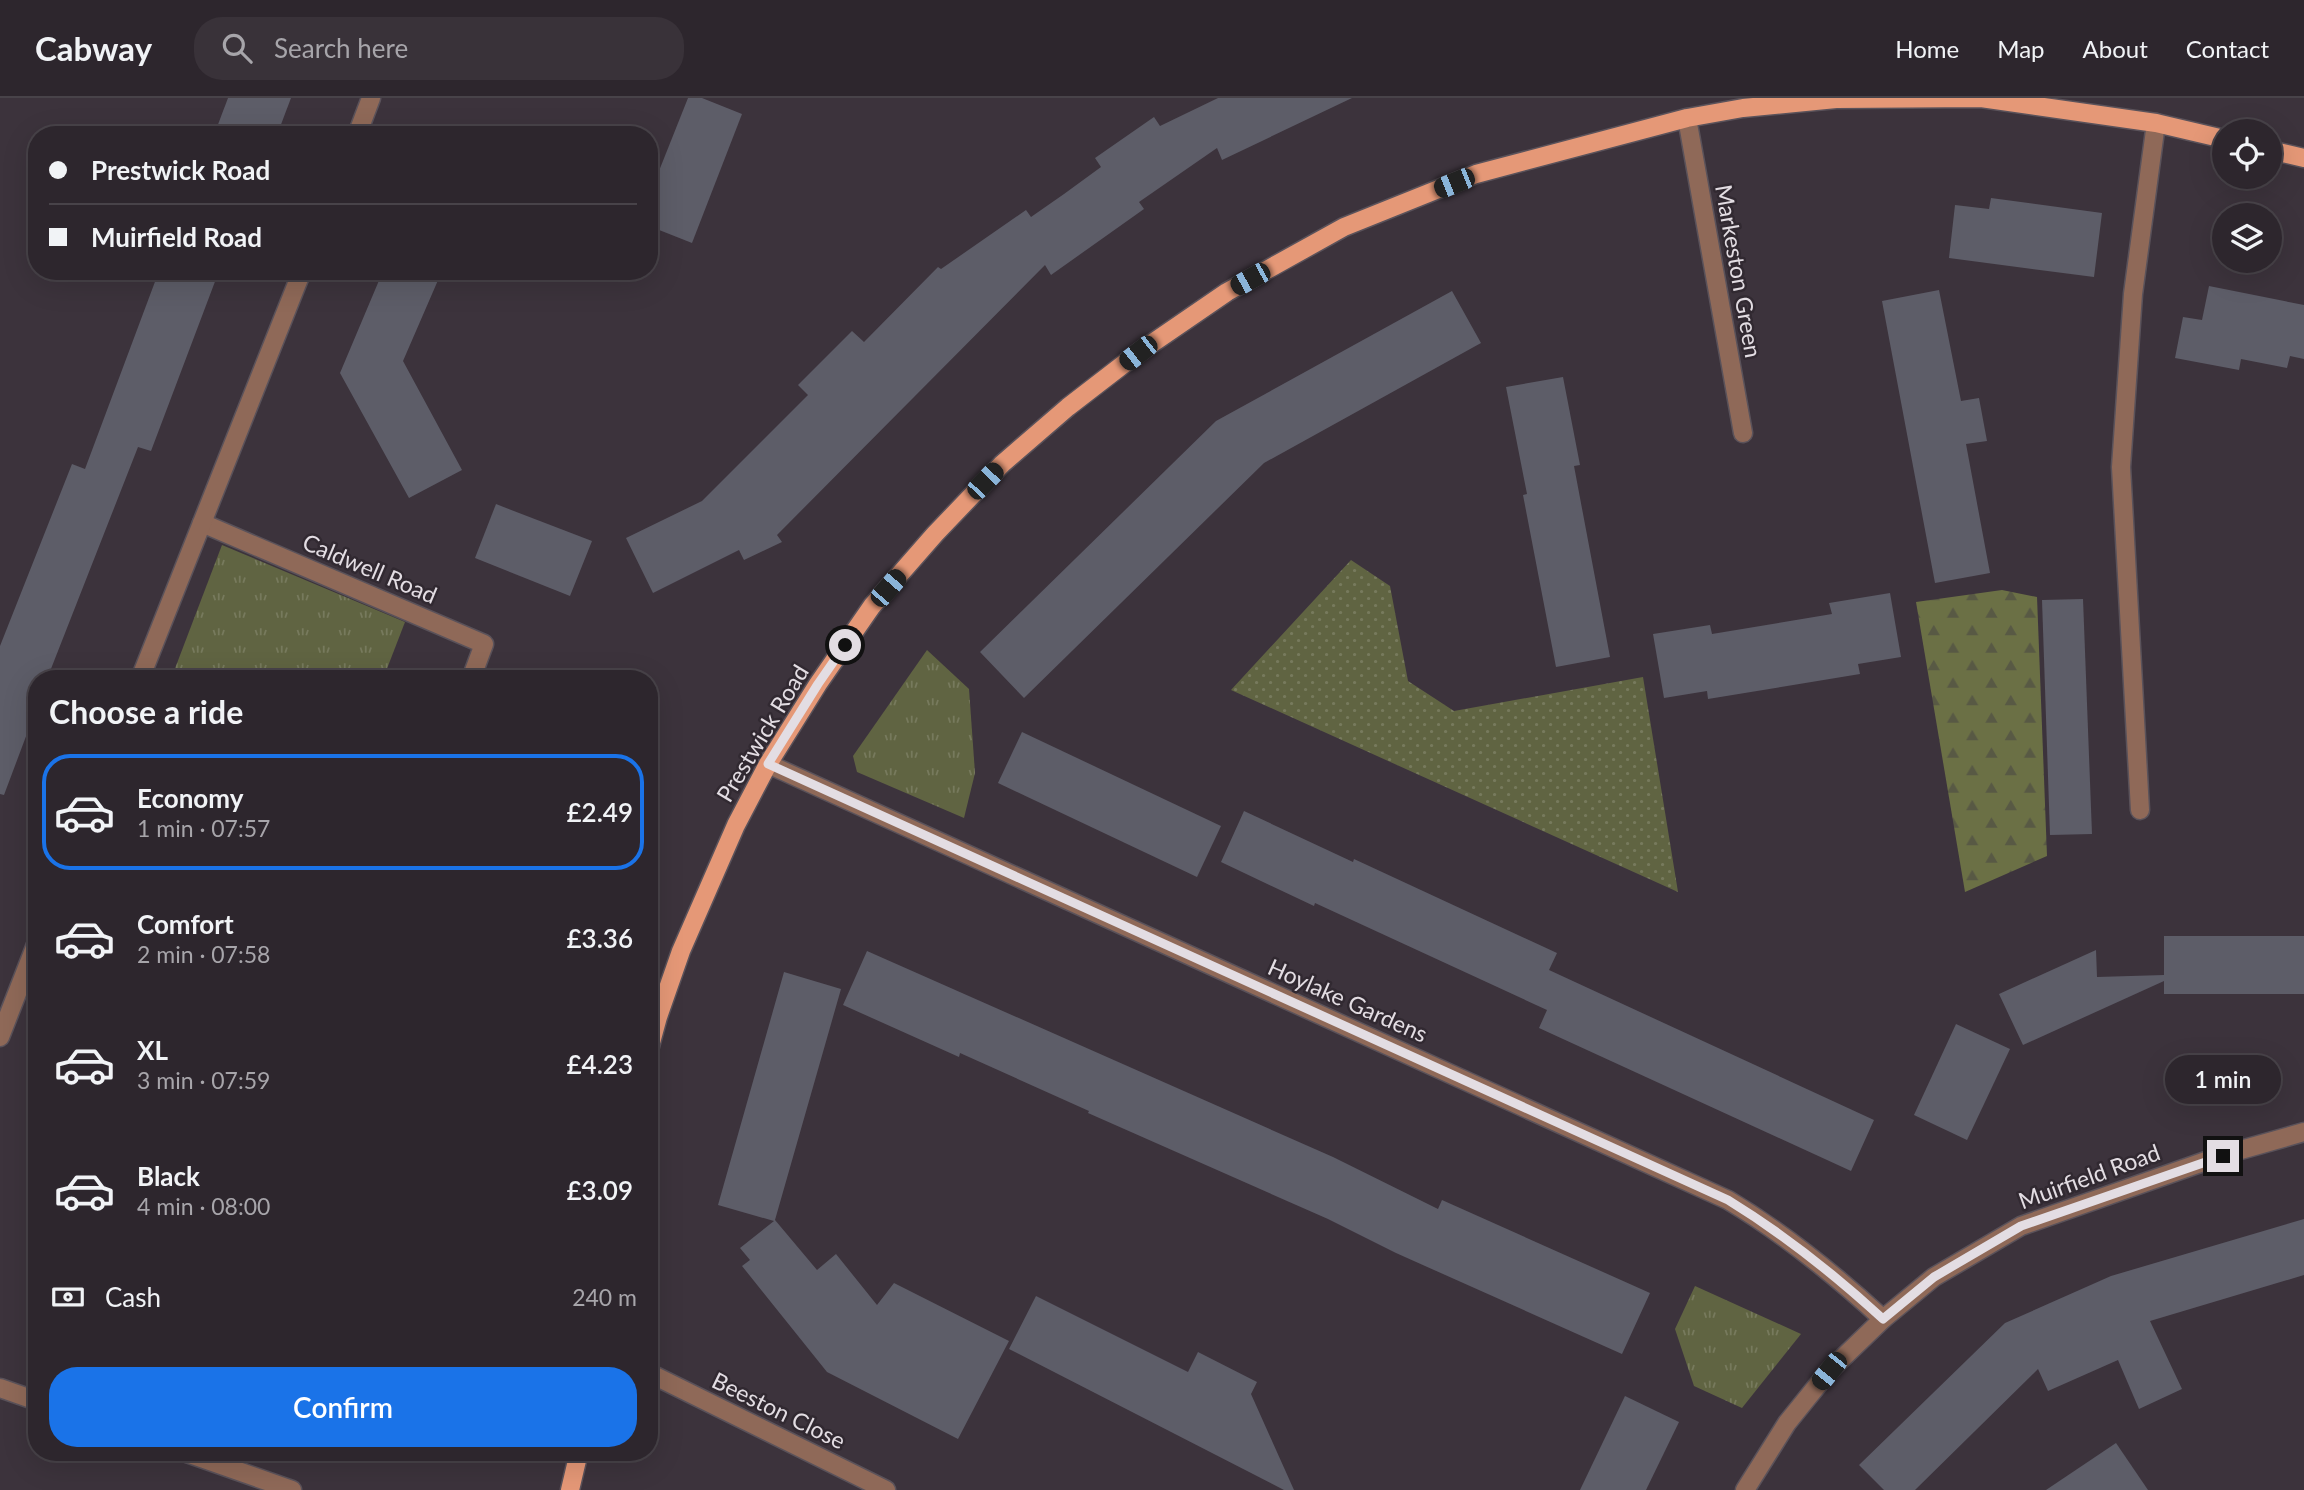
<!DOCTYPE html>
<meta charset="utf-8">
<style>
body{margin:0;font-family:Lato,sans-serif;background:#393239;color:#f1f3f6;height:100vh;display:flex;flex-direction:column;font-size:26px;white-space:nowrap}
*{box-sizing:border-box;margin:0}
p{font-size:23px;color:#a7a5aa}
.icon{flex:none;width:38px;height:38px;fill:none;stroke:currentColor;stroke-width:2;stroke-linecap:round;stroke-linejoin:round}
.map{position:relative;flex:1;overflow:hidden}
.side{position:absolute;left:28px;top:572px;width:630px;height:791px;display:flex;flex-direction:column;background:#2d262d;border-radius:28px;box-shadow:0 7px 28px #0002,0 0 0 2px #484349}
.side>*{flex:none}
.banner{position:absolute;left:28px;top:28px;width:630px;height:154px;border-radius:28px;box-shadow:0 7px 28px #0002,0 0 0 2px #484349;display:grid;align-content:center;height:154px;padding:0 21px;background:#2d262d}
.tools{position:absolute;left:2212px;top:21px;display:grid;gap:14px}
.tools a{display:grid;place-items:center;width:70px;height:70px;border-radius:50%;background:#2d262d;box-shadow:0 7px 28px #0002,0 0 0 2px #484349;font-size:35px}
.end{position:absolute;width:32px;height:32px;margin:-16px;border:9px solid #e3dde3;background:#111;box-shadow:0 0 0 4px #111}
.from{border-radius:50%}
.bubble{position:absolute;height:49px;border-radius:24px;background:#2d262d;box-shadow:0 7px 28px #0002,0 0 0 2px #484349;font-size:23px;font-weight:600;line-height:49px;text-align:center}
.car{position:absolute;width:21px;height:42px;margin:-21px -10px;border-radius:9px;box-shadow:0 0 5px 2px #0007;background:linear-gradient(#222 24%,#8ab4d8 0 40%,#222 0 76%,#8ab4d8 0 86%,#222 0)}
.banner b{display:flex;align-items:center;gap:24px;height:66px;font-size:26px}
.banner b+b{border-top:2px solid #484349}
.banner i{width:18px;height:18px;background:#f1f3f6}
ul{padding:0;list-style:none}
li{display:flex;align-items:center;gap:21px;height:116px;margin:0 14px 10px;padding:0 7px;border:4px solid transparent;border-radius:28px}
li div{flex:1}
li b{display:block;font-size:26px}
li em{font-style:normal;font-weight:600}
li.on{border-color:#1a73e8}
li>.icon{width:63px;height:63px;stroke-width:1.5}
h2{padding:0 21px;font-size:32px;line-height:84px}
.pay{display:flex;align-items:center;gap:18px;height:77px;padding:0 21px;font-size:26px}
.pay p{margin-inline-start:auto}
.primary-button{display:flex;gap:14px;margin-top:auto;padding:14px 21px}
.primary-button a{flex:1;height:80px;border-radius:28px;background:#1a73e8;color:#fff;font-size:28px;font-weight:600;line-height:80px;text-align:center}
header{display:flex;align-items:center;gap:42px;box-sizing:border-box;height:98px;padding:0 35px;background:#2d262d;border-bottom:2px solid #484349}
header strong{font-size:33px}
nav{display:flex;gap:38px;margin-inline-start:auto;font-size:24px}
.search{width:490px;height:63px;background:#393239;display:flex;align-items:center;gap:18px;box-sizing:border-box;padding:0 24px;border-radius:28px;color:#a7a5aa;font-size:26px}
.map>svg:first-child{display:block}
.grass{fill:url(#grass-tufts)}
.forest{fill:url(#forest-firs)}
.garden{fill:url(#garden-dots)}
.building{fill:#5d5d68}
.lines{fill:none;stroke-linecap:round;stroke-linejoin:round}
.minor-casing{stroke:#5a525a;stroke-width:21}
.major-casing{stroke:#5a525a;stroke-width:21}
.minor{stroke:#8f6958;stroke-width:18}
.major{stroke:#e59877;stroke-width:18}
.route{stroke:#e3dde3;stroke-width:9}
.labels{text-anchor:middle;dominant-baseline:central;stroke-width:5;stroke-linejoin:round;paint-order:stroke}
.street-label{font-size:23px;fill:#e3dde3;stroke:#312931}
</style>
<header>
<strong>Cabway</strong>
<div class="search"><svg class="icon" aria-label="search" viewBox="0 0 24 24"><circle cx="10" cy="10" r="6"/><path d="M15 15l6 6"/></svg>Search here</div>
<nav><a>Home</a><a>Map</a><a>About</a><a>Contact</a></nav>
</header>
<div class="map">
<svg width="2304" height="1392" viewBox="0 0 2304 1392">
<defs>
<pattern id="grass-tufts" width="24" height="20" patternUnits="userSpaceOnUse" patternTransform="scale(1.75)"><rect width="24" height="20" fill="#606442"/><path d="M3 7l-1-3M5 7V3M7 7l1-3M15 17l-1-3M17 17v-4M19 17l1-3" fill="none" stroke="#777a5d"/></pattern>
<pattern id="forest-firs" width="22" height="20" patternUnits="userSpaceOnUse" patternTransform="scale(1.75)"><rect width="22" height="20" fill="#6b7045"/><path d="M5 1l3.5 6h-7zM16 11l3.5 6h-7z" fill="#585944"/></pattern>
<pattern id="garden-dots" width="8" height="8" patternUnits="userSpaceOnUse" patternTransform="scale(1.75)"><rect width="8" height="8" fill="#606442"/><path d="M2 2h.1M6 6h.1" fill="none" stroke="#777a5d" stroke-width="1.8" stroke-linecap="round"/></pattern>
</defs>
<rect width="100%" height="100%" fill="#3c333c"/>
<g class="grass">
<path d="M 222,447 L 405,524 L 383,581 L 171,581 Z"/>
<path d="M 927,552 L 969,591 L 975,675 L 964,720 L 857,674 L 853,658 Z"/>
<path d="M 1695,1188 L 1801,1236 L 1742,1310 L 1694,1288 L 1675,1231 Z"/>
</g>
<path class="forest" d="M 2002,492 L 2037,499 L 2047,758 L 1965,794 L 1916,504 Z"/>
<path class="garden" d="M 1351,462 L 1390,488 L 1408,583 L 1454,613 L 1643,579 L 1678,794 L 1231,592 Z"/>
<g class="building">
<path d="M 228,0 L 291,0 L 277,37 L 214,37 Z"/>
<path d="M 688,0 L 702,0 L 742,16 L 692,145 L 649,128 L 649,98 Z"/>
<path d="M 1218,0 L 1352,0 L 1222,62 L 1217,50 L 1139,104 L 1144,111 L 1051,177 L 1045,167 L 777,437 L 782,444 L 744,462 L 739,452 L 653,495 L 626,440 L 702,403 L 808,297 L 798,287 L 852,233 L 864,244 L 938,169 L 941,171 L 1026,112 L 1031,119 L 1064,96 L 1101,69 L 1095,60 L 1154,19 L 1160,28 Z"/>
<path d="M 1991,100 L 2102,115 L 2094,179 L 1949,160 L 1955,107 L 1989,111 Z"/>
<path d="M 159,173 L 219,173 L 151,353 L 138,349 L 47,581 L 37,581 L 37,609 L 4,697 L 0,696 L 0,548 L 72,366 L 85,371 Z"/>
<path d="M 383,173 L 442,173 L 403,263 L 462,372 L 409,400 L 340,275 Z"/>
<path d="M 2209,188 L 2304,207 L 2304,261 L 2290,258 L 2287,270 L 2241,261 L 2239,272 L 2175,260 L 2183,219 L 2202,222 Z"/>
<path d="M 1939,192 L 1961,303 L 1979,300 L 1987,343 L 1966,346 L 1990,475 L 1935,485 L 1882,203 Z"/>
<path d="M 1452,193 L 1481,245 L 1264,365 L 1024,600 L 980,554 L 1216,323 Z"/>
<path d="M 1563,279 L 1580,367 L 1574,368 L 1610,559 L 1556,569 L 1523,397 L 1527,396 L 1506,289 Z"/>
<path d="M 496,406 L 592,443 L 570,498 L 475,460 Z"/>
<path d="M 1890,495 L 1901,559 L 1858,566 L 1860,576 L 1708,601 L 1707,593 L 1664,600 L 1653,536 L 1710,527 L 1712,536 L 1832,516 L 1829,505 Z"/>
<path d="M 2083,501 L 2092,736 L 2050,737 L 2042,502 Z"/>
<path d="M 1022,634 L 1221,728 L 1197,779 L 998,685 Z"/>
<path d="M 1244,713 L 1353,764 L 1354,761 L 1557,855 L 1549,872 L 1874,1022 L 1851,1073 L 1539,930 L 1547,912 L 1315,805 L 1314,808 L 1221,764 Z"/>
<path d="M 2164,838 L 2304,838 L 2304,896 L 2164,896 L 2164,883 L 2023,947 L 1999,896 L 2096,852 L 2097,879 L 2164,877 Z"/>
<path d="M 867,853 L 1333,1059 L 1438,1111 L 1442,1102 L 1650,1195 L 1622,1256 L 1396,1155 L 1328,1121 L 1088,1015 L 1089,1013 L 960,955 L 959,959 L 843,907 Z"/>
<path d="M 784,874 L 841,891 L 775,1122 L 817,1172 L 836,1156 L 877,1207 L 894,1185 L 1009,1243 L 958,1341 L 827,1274 L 742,1168 L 750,1162 L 740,1150 L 774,1123 L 718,1107 Z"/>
<path d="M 1956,926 L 2010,951 L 1967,1042 L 1914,1017 Z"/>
<path d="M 2304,1121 L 2304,1177 L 2150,1223 L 2182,1291 L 2139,1311 L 2118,1262 L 2048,1293 L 2038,1271 L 1915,1392 L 1884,1392 L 1859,1367 L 2005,1225 L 2111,1178 Z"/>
<path d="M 1036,1198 L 1188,1274 L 1198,1254 L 1257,1284 L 1251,1296 L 1294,1392 L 1284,1392 L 1009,1251 Z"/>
<path d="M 1625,1298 L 1679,1324 L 1646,1392 L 1580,1392 Z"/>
<path d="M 2116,1345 L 2148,1392 L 2046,1392 Z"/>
</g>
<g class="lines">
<defs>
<g id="minor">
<path d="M 1687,20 L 1743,335"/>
<path d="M 357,37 L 371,0"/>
<path d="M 202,425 L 484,546 L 471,581"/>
<path d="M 140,581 L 302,173"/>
<path d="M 768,666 L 1728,1102 C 1785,1136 1834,1176 1883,1221"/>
<path d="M 2140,712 L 2121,369 L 2133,196 L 2156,25"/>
<path d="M 0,939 L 37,844"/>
<path d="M 649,1275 L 886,1392"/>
<path d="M 0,1290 L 37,1303"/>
<path d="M 184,1354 L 292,1392"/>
<path d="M 1745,1392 L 1787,1325 L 1829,1273 L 1883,1221 L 1934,1179 L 2021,1128 L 2223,1057 L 2304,1034"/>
</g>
<g id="major">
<path d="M 2270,52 L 2304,60"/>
<path d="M 649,952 L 658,919 L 681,853 L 736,727 L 768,666 L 818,586 L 872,508 L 935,436 L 1002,366 L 1068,309 L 1138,255 L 1227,194 L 1344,129 L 1476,76 L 1687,20 L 1743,10 L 1836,1 L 1981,0 L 2156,25 L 2224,41"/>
<path d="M 570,1392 L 579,1354"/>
</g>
</defs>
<use href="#minor" class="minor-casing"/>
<use href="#major" class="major-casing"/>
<use href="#minor" class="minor"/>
<use href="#major" class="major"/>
</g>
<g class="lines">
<path class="route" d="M 845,547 L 818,586 L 768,666 L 1728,1102 C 1785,1137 1834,1176 1883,1221 L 1934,1179 L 2021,1128 L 2223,1058"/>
</g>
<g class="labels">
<g class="street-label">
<text transform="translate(1739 173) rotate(80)">Markeston Green</text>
<text transform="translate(370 470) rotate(23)">Caldwell Road</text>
<text transform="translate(762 635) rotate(-59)">Prestwick Road</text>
<text transform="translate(1348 902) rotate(24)">Hoylake Gardens</text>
<text transform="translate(2089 1078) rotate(-20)">Muirfield Road</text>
<text transform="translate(779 1312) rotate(26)">Beeston Close</text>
</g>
</g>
</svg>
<div class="tools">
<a><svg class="icon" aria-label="locate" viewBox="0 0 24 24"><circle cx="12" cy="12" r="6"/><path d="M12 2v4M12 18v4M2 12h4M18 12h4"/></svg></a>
<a><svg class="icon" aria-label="layers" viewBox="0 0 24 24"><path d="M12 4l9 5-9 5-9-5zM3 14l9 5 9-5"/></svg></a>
</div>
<i class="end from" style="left:845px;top:547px"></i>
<i class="end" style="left:2223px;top:1058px"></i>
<div class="bubble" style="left:2165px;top:957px;width:116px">1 min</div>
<i class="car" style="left:1454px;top:85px;rotate:248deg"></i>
<i class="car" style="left:1250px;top:181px;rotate:241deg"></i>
<i class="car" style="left:1138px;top:255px;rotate:232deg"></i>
<i class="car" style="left:985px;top:383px;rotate:44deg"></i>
<i class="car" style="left:888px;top:490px;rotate:41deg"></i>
<i class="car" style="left:1829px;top:1273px;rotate:219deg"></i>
<div class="banner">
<b><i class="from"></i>Prestwick Road</b>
<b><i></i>Muirfield Road</b>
</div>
<section class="side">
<h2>Choose a ride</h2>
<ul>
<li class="on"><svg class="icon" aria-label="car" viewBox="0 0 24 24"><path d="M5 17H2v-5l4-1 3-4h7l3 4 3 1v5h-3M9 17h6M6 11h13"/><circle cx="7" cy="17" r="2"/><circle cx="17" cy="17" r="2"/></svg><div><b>Economy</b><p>1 min · 07:57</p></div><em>£2.49</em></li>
<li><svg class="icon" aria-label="car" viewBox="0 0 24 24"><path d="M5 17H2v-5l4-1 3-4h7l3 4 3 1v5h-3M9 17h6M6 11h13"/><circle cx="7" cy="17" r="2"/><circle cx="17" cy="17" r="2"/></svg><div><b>Comfort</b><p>2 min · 07:58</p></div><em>£3.36</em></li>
<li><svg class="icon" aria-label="car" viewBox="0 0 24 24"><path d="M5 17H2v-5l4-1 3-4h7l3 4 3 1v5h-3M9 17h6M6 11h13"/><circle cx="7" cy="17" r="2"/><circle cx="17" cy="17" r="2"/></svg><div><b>XL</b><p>3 min · 07:59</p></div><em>£4.23</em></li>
<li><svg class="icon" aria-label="car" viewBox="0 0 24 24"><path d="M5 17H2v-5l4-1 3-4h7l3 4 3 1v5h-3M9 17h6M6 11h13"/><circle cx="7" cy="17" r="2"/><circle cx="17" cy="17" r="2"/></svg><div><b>Black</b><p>4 min · 08:00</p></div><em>£3.09</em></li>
</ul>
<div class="pay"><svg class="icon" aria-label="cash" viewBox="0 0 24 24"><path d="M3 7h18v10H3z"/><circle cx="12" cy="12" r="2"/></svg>Cash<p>240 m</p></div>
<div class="primary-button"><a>Confirm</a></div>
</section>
</div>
